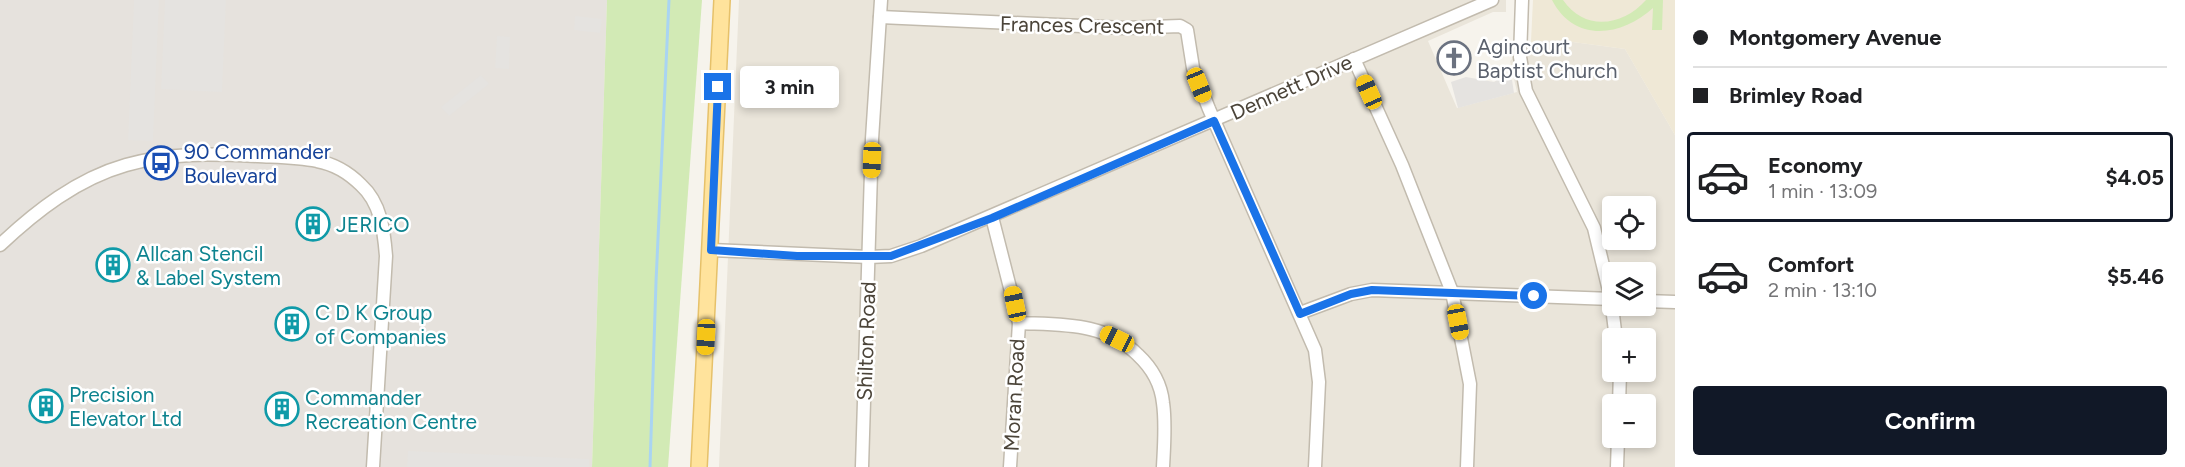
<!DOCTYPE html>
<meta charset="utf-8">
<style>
body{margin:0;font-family:Figtree,sans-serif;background:#f6f6f6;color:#202124;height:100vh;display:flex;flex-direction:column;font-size:22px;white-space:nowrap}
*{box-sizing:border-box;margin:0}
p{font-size:20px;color:#757577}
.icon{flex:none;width:33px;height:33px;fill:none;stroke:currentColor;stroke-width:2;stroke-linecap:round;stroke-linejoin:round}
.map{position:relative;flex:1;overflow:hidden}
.details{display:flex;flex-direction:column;background:#fff;width:510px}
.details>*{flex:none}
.banner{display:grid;align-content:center;height:132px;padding:0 18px;background:#fff}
.buttons{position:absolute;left:1602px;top:196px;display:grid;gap:12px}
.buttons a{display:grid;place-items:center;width:54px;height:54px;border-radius:6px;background:#fff;box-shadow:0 3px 9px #0003;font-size:30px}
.end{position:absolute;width:27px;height:27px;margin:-14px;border:8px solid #1a73e8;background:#fff;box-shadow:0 0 0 3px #fff}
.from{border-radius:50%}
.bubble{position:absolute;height:42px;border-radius:6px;background:#fff;box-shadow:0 3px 9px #0003;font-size:20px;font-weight:700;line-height:42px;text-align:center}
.car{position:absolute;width:18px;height:36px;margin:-18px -9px;border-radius:8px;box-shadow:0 0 4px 2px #0007;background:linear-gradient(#f5c518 24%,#345 0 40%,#f5c518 0 76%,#345 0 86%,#f5c518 0)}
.banner b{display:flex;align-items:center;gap:21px;height:57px;font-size:22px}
.banner b+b{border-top:2px solid #e0e0e0}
.banner i{width:15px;height:15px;background:#202124}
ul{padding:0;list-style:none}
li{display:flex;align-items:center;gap:18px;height:90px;margin:0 12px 9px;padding:0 6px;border:3px solid transparent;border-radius:6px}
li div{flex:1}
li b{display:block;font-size:22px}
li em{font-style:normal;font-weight:700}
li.selected{border-color:#111827}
li>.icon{width:54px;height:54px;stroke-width:1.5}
.primary-button{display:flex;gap:12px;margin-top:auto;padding:12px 18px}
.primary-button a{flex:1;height:69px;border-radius:6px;background:#111827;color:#fff;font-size:24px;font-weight:700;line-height:69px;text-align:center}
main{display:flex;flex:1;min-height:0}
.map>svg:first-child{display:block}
.residential{fill:#eae5da;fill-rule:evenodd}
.industrial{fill:#e6e2dd}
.education{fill:#efe8d6}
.green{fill:#d2eab5}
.parking{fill:#e5e3e0}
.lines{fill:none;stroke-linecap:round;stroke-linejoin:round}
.stream{stroke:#a9d4f2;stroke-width:3}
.minor-casing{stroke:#c2bbae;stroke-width:15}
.major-casing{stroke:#e6c16a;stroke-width:18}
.minor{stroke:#fff;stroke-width:12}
.major{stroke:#ffe39c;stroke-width:15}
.route{stroke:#1a73e8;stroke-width:8}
.labels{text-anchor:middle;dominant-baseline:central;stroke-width:5;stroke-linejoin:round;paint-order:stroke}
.street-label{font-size:21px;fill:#4b4439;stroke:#fff}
.worship-label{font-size:21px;fill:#5b616d;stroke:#fff;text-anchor:start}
.transit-label{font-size:21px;fill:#164399;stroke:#fff;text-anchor:start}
.culture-label{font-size:21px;fill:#0d838f;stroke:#fff;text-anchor:start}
</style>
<main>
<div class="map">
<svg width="1675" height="467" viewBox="0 0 1675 467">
<rect width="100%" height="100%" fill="#f6f3ec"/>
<path class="residential" d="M 739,0 L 1506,0 L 1506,12 L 1493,12 L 1428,41 L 1457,108 L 1517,92 L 1510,61 L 1531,42 L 1558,40 L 1625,49 L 1675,135 L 1675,467 L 719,467 ZM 1612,207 L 1646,207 L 1646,240 L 1612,240 ZM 1612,273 L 1646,273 L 1646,306 L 1612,306 ZM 1612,339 L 1646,339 L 1646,372 L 1612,372 ZM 1612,405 L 1646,405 L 1646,438 L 1612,438 Z"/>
<path class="industrial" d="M 0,0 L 607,0 L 592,467 L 0,467 Z"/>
<path class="education" d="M 1533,0 L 1675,0 L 1675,135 L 1625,49 L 1558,40 L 1531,42 Z"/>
<g class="green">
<path d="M 607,0 L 702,0 L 668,467 L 592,467 Z"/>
<path d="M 1552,0 L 1563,0 C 1585,32 1623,26 1646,0 L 1663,0 L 1662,30 L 1652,30 L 1653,8 C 1622,36 1575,44 1552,0 Z"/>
</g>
<g class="parking">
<path d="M 134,0 L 159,0 L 153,141 L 128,140 Z"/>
<path d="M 165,0 L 226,0 L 222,92 L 161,89 Z"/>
<path d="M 575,16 L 602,19 L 600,33 L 574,30 Z"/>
<path d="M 497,36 L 510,37 L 509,69 L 495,68 Z"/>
<path d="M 481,75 L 489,84 L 449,116 L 441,107 Z"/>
<path d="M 1466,77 L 1494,82 L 1499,79 L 1512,80 L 1514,93 L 1458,108 L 1451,82 Z"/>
<path d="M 408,451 L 589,459 L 589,467 L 407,467 Z"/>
</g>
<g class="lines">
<path class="stream" d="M 650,467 L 656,282 L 669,0"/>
<defs>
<g id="minor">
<path d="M 1522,0 L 1520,57 L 1526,91 L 1594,228 L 1611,299 L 1616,339"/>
<path d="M 880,17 L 1125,28 L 1180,26 L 1187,30 L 1193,68 L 1209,109 L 1315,350 L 1319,382 L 1315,467"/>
<path d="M 1354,59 L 1402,165 L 1452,292 L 1470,384 L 1467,467"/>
<path d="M 992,217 L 1019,323 L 1010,467"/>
<path d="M 0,245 C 36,211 77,179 126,165 C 170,152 213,154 258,156 C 277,157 298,157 317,161 C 334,164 349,173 361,185 C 381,203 384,231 386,256 L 373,467"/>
<path d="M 711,250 L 869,257 L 891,256 L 921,246 L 1492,0"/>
<path d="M 1646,301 L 1675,302"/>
<path d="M 1300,313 L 1351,294 L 1372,290 L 1612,299"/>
<path d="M 1019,323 C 1062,325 1105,322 1138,355 C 1152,368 1161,384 1163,403 C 1166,424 1164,446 1163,467"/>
<path d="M 1619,405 L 1620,372"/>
<path d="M 862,467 L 872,139 L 881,0"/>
<path d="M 1617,467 L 1618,438"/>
</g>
<path id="major" d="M 699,467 L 722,0"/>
</defs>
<use href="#minor" class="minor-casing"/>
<use href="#major" class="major-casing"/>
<use href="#minor" class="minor"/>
<use href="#major" class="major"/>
</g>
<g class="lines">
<path class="route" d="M 718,87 L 711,250 L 797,256 L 891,256 L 992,218 L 1214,121 L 1300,314 L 1351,294 L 1372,290 L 1534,296"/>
</g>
<defs>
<symbol id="church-ring" viewBox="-11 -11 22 22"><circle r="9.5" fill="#fff" stroke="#6b7280" stroke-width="1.5"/><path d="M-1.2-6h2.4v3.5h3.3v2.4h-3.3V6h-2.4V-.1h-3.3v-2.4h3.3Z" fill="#6b7280"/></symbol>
<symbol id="bus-ring" viewBox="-11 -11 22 22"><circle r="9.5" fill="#fff" stroke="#1a4fb4" stroke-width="1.5"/><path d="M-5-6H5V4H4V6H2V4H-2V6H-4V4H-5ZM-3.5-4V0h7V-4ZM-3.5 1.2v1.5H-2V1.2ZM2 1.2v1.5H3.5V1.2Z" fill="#1a4fb4"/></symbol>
<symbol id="building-ring" viewBox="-11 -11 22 22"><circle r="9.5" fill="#fff" stroke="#0f9aa8" stroke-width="1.5"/><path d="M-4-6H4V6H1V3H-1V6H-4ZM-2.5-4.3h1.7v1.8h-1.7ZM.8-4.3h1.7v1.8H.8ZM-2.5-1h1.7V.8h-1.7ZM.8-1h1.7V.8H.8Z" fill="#0f9aa8"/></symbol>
</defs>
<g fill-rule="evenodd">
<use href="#church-ring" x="1435" y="39" width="38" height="38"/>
<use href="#bus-ring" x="142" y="144" width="38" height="38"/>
<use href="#building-ring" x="294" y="205" width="38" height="38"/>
<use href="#building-ring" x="94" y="246" width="38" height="38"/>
<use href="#building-ring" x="273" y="305" width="38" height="38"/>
<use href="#building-ring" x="27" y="387" width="38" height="38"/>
<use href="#building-ring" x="263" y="390" width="38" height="38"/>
</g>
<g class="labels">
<g class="street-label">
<text transform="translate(1082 25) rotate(1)">Frances Crescent</text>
<text transform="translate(1291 87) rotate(-24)">Dennett Drive</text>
<text transform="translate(866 341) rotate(-88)">Shilton Road</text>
<text transform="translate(1014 395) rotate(-87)">Moran Road</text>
</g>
<g class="worship-label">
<text x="1477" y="46">Agincourt<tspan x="1477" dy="24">Baptist Church</tspan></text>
</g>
<g class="transit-label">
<text x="184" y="151">90 Commander<tspan x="184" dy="24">Boulevard</tspan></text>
</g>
<g class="culture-label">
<text x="336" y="224">JERICO</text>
<text x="136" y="253">Allcan Stencil<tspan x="136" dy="24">&amp; Label System</tspan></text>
<text x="315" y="312">C D K Group<tspan x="315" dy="24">of Companies</tspan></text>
<text x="69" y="394">Precision<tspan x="69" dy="24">Elevator Ltd</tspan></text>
<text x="305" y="397">Commander<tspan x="305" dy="24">Recreation Centre</tspan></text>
</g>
</g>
</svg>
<div class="buttons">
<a><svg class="icon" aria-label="locate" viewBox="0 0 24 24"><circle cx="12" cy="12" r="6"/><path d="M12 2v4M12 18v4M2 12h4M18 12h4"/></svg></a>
<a><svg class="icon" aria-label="layers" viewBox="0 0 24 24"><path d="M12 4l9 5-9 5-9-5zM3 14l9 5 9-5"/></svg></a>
<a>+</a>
<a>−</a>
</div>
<i class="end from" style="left:1534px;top:296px"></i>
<i class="end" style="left:718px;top:87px"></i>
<div class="bubble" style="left:740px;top:66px;width:99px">3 min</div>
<i class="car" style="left:1199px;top:85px;rotate:158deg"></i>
<i class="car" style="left:1369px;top:92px;rotate:336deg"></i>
<i class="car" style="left:872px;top:160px;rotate:182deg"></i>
<i class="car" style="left:1015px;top:304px;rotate:348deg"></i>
<i class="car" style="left:1458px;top:322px;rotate:169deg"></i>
<i class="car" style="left:706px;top:337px;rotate:183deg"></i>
<i class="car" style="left:1117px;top:339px;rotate:296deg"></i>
</div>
<section class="details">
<div class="banner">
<b><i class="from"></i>Montgomery Avenue</b>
<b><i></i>Brimley Road</b>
</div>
<ul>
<li class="selected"><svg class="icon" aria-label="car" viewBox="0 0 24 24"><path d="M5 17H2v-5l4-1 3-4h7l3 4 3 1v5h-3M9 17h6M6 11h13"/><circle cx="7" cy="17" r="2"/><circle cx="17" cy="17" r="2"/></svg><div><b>Economy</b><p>1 min · 13:09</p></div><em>$4.05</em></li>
<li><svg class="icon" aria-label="car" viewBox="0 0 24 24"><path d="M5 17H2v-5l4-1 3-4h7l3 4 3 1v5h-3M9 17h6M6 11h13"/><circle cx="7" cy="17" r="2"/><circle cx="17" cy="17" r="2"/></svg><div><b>Comfort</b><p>2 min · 13:10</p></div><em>$5.46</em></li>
</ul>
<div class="primary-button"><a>Confirm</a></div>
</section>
</main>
